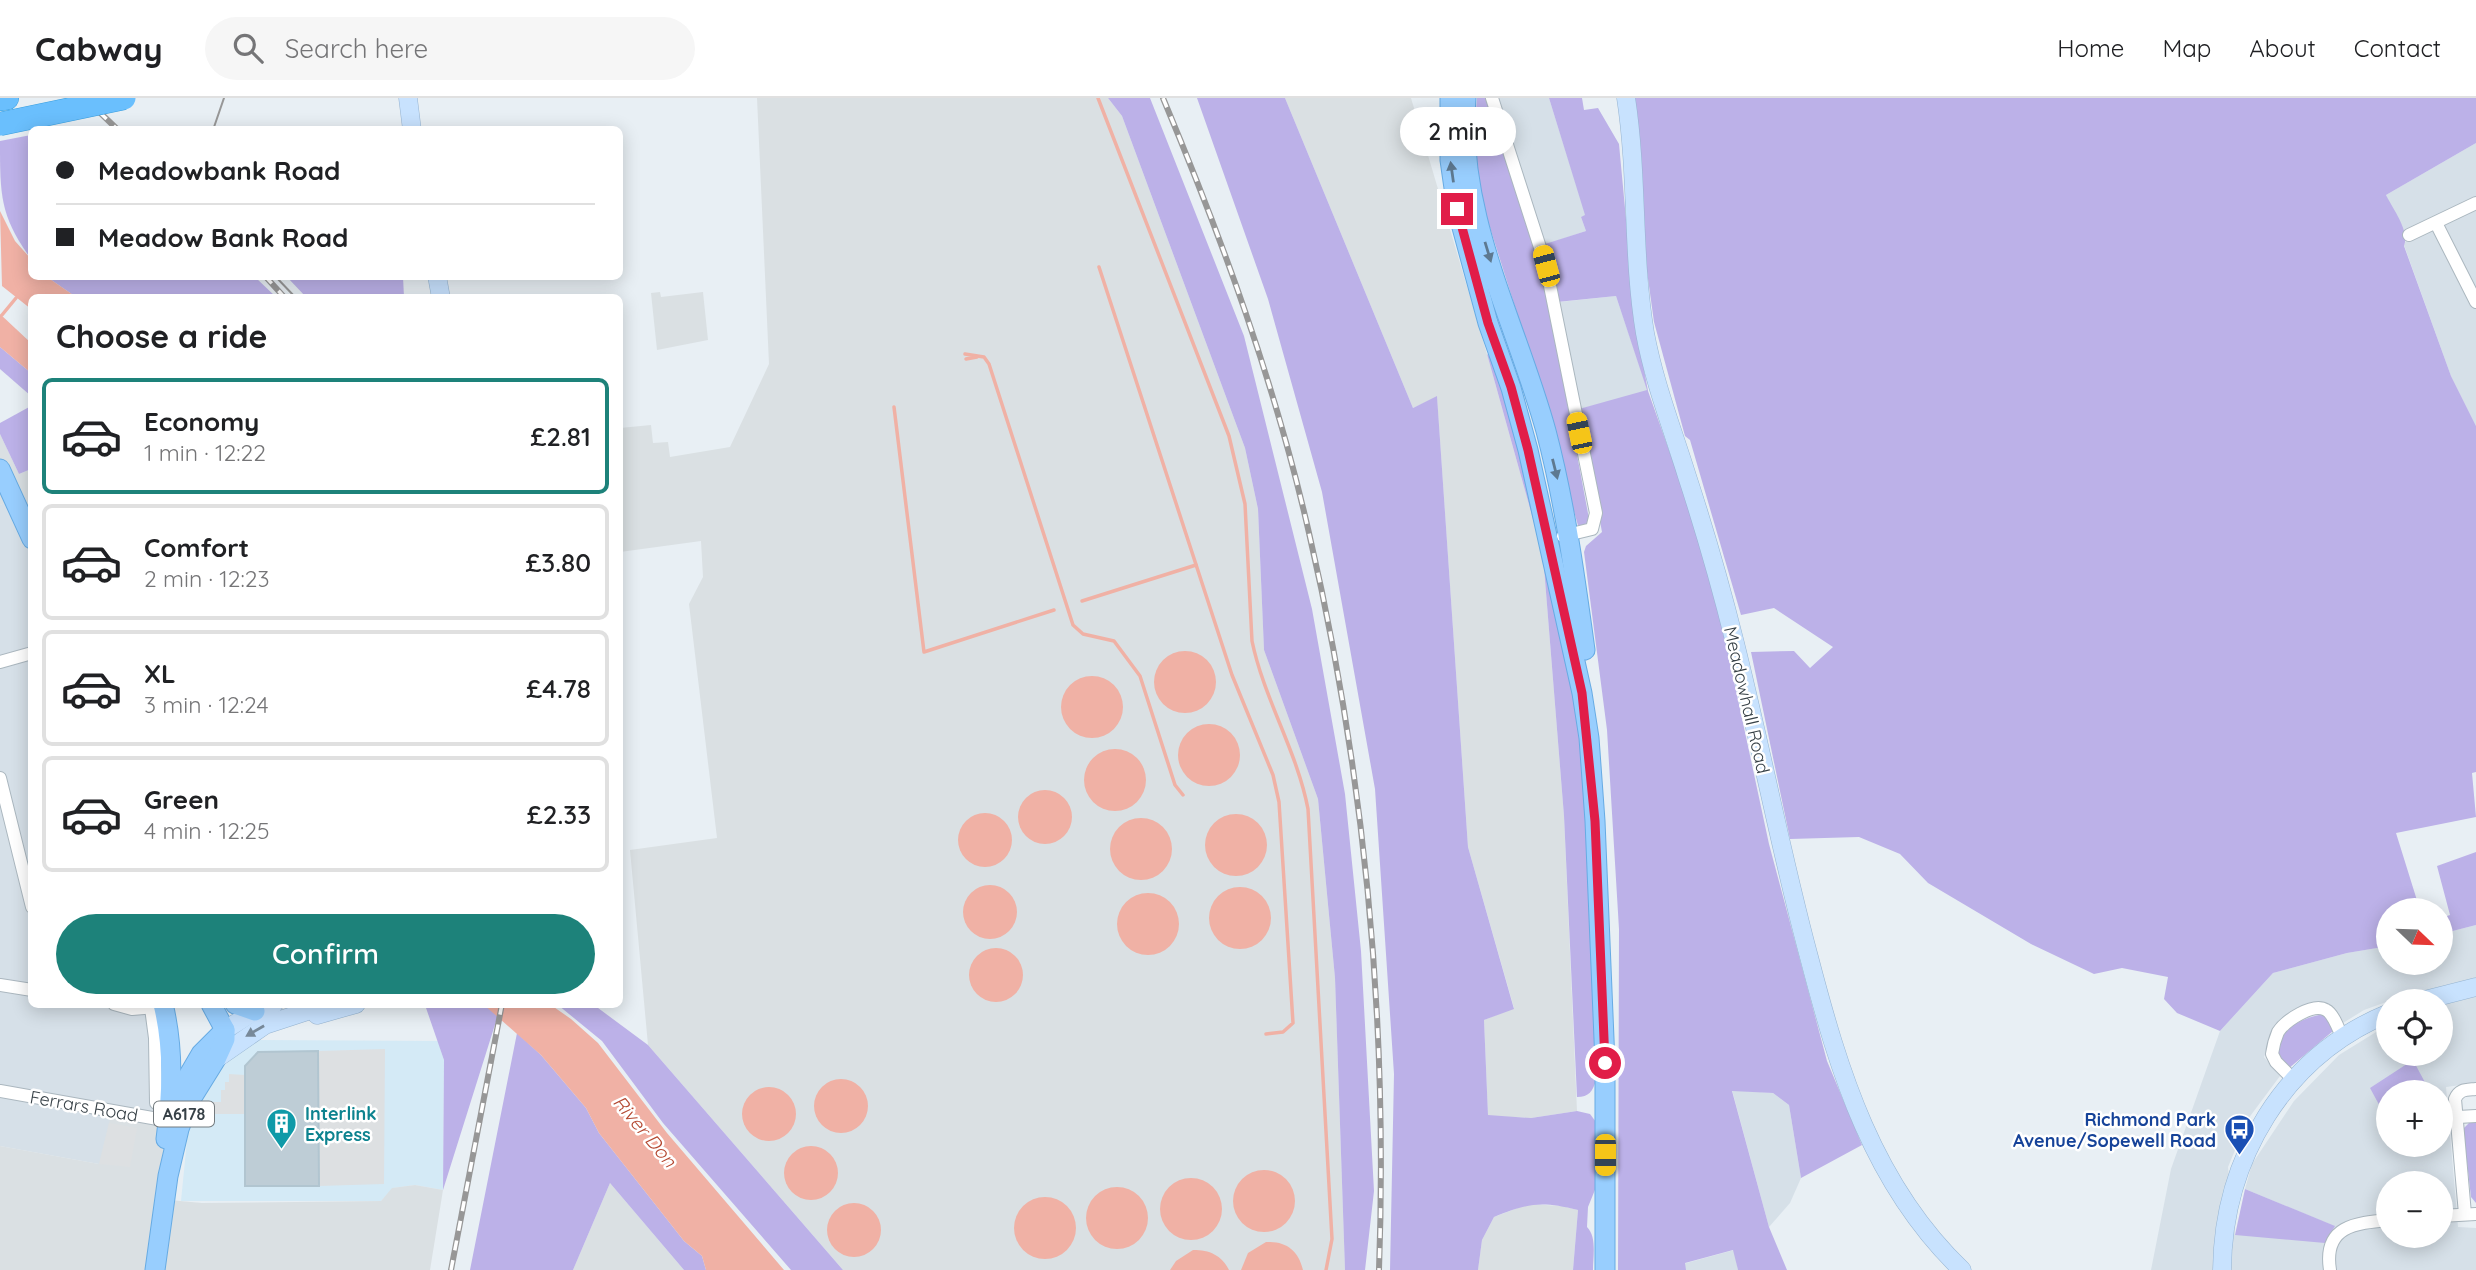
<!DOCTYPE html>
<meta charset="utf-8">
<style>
body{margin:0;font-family:Quicksand,sans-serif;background:#f6f6f6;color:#202124;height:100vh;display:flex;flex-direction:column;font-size:26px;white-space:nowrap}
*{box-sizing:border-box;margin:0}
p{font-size:23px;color:#757577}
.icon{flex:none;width:38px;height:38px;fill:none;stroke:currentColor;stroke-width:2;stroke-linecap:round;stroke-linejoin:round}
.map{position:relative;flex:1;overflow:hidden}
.panel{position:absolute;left:28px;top:196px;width:595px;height:714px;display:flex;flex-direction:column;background:#fff;border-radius:10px;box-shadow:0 4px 18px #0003}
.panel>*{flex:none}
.hud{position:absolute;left:28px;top:28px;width:595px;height:154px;border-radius:10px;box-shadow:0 4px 18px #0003;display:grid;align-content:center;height:154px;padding:0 28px;background:#fff}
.needle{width:46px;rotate:113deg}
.fabs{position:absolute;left:2376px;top:800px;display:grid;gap:14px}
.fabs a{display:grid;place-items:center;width:77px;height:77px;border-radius:50%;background:#fff;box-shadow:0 4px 18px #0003;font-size:35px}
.end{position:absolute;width:32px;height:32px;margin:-16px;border:9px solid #e11d48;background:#fff;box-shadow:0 0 0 4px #fff}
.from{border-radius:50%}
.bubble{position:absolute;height:49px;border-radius:24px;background:#fff;box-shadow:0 4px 18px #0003;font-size:23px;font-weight:600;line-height:49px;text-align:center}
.car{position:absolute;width:21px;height:42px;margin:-21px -10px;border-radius:9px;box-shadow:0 0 5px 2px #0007;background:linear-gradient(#f5c518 24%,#345 0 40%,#f5c518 0 76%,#345 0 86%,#f5c518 0)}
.hud b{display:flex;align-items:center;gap:24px;height:66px;font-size:26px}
.hud b+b{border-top:2px solid #e0e0e0}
.hud i{width:18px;height:18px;background:#202124}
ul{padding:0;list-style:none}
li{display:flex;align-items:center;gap:21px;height:116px;margin:0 14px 10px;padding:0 14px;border:4px solid #e0e0e0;border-radius:10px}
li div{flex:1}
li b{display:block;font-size:26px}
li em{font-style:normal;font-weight:600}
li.active{border-color:#1d827a}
li>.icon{width:63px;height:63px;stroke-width:1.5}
h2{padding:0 28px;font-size:32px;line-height:84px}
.action{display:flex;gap:14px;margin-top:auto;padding:14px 28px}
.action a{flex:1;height:80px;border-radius:42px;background:#1d827a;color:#fff;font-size:28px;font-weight:600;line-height:80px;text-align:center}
header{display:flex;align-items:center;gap:42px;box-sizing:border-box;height:98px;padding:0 35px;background:#fff;border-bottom:2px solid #e0e0e0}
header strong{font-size:33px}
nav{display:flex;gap:38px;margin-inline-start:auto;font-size:24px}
.search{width:490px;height:63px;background:#f6f6f6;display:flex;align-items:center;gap:18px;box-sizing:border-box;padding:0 24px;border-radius:38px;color:#757577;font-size:26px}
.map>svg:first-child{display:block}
.residential{fill:#d6e0e8;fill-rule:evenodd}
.commercial{fill:#d4eaf6}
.industrial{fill:#dae0e3}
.green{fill:#bcb1e8}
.parking{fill:#dde0e2}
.water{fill:#f0b1a5}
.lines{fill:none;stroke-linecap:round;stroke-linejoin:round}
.stream{stroke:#f0b1a5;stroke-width:3.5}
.building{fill:#becdd6;stroke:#b1c5d0;stroke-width:2}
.street-casing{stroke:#abb7bf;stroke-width:14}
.secondary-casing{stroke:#96b4d1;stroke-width:19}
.primary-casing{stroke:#67abe3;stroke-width:21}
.highway-casing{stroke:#399edd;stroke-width:24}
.street{stroke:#fff;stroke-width:12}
.secondary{stroke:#c8e2fe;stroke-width:18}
.primary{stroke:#98cefe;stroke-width:19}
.highway{stroke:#6abffd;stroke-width:23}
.tram{stroke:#979797;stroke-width:2}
.rail-casing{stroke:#979797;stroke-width:6}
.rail{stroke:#fff;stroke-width:3.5;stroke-dasharray:10;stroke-linecap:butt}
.highway-bridge-casing{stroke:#399edd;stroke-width:24;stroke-linecap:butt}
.highway-bridge{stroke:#6abffd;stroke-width:23}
.oneway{fill:#5e7990}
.oneway2{fill:#788999}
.route{stroke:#e11d48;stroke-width:9}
.labels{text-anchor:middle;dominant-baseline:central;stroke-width:5;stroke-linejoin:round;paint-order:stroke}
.shield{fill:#fff;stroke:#737a7e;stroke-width:2}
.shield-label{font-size:16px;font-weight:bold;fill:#374147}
.street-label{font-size:18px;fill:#374147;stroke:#fff}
.culture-label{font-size:18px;font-weight:bold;fill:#0d838f;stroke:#fff;text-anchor:start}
.transit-label{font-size:18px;font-weight:bold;fill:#164399;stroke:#fff;text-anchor:end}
.water-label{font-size:19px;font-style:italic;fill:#b34730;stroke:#fff}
</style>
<header>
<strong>Cabway</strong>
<div class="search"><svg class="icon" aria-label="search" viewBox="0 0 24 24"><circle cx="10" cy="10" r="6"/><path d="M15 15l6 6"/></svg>Search here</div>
<nav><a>Home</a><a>Map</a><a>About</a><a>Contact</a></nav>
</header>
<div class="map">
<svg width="2476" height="1172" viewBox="0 0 2476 1172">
<rect width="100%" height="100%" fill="#e8eff4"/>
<g class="residential">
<path d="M 1489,0 L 1549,0 L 1586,118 L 1581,119 L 1586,133 L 1538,149 Z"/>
<path d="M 2476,45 L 2476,328 L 2451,278 L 2404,147 L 2406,142 L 2386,97 Z"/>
<path d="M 1616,198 L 1648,293 L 1584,310 L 1568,312 L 1550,205 Z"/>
<path d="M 11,402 L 31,455 L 32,906 L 123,907 L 164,915 L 170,1023 L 99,1066 L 0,1048 L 0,407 Z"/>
<path d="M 2476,827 L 2476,880 L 2389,903 L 2364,912 L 2343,925 L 2336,913 L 2328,907 L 2275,931 L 2264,959 L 2280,978 L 2248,1021 L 2228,1069 L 2235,1137 L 2334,1128 L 2245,1091 L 2252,1066 L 2294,1003 L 2339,957 L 2389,926 L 2389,956 L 2441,956 L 2441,904 L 2476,898 L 2476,985 L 2446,989 L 2458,1129 L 2476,1130 L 2476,1172 L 2151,1172 L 2171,1071 L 2220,933 L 2273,875 L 2347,855 L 2389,848 L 2389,864 L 2441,864 L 2441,836 ZM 2389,994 L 2441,994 L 2441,1046 L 2389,1046 ZM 2389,1085 L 2441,1085 L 2441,1138 L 2389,1138 Z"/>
<path d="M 1732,992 L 1773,995 L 1789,1007 L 1801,1080 L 1790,1105 L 1769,1129 Z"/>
<path d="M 1734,1152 L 1738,1172 L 1661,1172 Z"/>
</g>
<path class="commercial" d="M 258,942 L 438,943 L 444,962 L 443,1092 L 415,1087 L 393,1090 L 381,1103 L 181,1103 L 188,1032 L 197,1007 L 217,975 L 236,956 Z"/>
<g class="industrial">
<path d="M 757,0 L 1108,0 L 1122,18 L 1245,350 L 1258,411 L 1264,552 L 1318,701 L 1335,880 L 1345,1172 L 843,1172 L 648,947 L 630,752 L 717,740 L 689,506 L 703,479 L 701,443 L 620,454 L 620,330 L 651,327 L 653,345 L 668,344 L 670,359 L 730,349 L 769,266 Z"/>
<path d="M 1285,0 L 1411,0 L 1487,256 L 1543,457 L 1564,718 L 1577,1013 L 1531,1020 L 1488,1018 L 1484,922 L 1514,910 L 1468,749 L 1437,299 L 1413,310 Z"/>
<path d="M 660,194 L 661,199 L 703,194 L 708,242 L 657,252 L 651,195 Z"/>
<path d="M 0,336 L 19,376 L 31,371 L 31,455 L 11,403 L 0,407 Z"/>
<path d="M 112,1013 L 170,1023 L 169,1102 L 202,1105 L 381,1103 L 392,1090 L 415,1087 L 443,1092 L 430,1172 L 0,1172 L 0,1048 L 99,1066 Z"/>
<path d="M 610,1085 L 684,1172 L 573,1172 Z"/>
<path d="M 1528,1106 L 1562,1108 L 1578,1112 L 1573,1172 L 1478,1172 L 1482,1142 L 1494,1119 Z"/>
</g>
<g class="green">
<path d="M 1108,0 L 1150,0 L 1244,238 L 1312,511 L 1345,696 L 1361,853 L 1374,1093 L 1365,1172 L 1345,1172 L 1335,880 L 1318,701 L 1264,552 L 1258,411 L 1245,350 L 1122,18 Z"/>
<path d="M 1197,0 L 1285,0 L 1413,310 L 1437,298 L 1468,749 L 1514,911 L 1484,922 L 1488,1017 L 1531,1020 L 1577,1013 L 1590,1016 L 1596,1024 L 1599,1082 L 1588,1109 L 1587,1129 C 1597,1139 1593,1158 1593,1172 L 1573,1172 L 1578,1112 C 1541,1103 1529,1105 1494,1119 L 1482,1142 L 1478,1172 L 1390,1172 L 1394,976 L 1375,691 L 1322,394 L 1268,201 Z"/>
<path d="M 1477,0 L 1489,0 L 1538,149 L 1590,426 L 1579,431 L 1528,250 L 1480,98 L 1474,33 Z"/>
<path d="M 1549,0 L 1582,0 L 1584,12 L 1598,10 L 1619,46 L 1636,228 L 1648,293 L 1682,389 L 1717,504 L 1769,746 L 1827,963 L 1862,1047 L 1801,1080 L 1789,1007 L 1773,995 L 1732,993 L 1769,1129 L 1787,1172 L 1738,1172 L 1733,1152 L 1685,1165 L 1686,1172 L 1618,1172 L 1619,831 L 1607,632 L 1584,454 L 1586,448 L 1602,434 L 1579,311 L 1647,292 L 1616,198 L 1557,204 L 1545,146 L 1586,133 L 1581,119 L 1585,117 Z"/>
<path d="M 1634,0 L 2476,0 L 2476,45 L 2386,97 C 2393,111 2410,133 2404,148 L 2451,278 L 2476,328 L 2476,674 L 2472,675 L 2476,719 L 2396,735 L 2420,812 L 2389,812 L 2389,848 L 2347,855 L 2273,875 L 2220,933 L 2177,915 L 2164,901 L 2168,879 L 2122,870 L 2094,876 L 2031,846 L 1928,785 L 1900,756 L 1859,739 L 1790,741 L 1751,554 L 1794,553 L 1810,570 L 1833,549 L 1774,510 L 1741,517 L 1690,342 L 1685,338 L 1654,224 L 1641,130 L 1637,15 Z"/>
<path d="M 31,37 L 31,161 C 0,118 0,98 0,43 Z"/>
<path d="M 47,179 L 255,179 L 276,199 L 76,199 Z"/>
<path d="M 287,179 L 403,179 L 404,199 L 306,199 Z"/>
<path d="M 0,249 L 31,275 L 31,298 L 0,271 Z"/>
<path d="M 1487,256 L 1493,261 C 1525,364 1552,469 1570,575 C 1593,709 1592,847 1596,982 C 1593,993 1589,999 1577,999 L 1564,718 L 1543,457 Z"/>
<path d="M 31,308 L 31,371 L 19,376 L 0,336 L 0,325 Z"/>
<path d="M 2476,754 L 2476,827 L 2441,836 L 2441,820 L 2450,817 L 2437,768 Z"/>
<path d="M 425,907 L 484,907 L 498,917 L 443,1092 L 444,962 Z"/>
<path d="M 558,907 L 594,907 L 648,947 L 843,1172 L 791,1172 L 663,1025 L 602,943 Z"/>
<path d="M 2324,916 L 2333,933 L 2288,971 L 2278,957 C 2279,930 2301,920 2324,916 Z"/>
<path d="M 517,935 L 541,957 L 586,1010 L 599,1035 L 684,1143 L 702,1158 L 706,1172 L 684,1172 L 610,1085 L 573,1172 L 470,1172 Z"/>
<path d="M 2413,962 L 2428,990 L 2416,994 L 2389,994 L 2389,1010 L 2383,1014 L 2370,990 Z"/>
<path d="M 2470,1024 L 2476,1024 L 2476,1105 L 2471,1099 L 2464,1038 L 2464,1030 Z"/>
<path d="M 2245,1091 L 2335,1128 L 2325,1145 L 2235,1137 Z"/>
</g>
<g class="parking">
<path d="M 385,951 L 384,1086 L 319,1088 L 318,953 Z"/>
<path d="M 229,976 L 245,977 L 245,1016 L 210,1016 L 210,1004 L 221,1004 L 221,992 L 225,992 L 225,984 L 229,984 Z"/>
<path d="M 109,1025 L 137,1030 L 130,1069 L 99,1066 Z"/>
</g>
<g class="water">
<path d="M 0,113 L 15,143 L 31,161 L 32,178 L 47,179 L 76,199 L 32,200 L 31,211 L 2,188 Z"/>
<path d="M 0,216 L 31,245 L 31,275 L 0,249 Z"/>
<circle cx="1185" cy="584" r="31"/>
<circle cx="1092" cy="609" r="31"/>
<circle cx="1209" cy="657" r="31"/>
<circle cx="1115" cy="682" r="31"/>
<circle cx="1045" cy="719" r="27"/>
<circle cx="985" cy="742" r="27"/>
<circle cx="1236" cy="747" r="31"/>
<circle cx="1141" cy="751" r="31"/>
<circle cx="990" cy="814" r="27"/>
<circle cx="1240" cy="820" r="31"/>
<circle cx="1148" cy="826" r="31"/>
<circle cx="996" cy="877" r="27"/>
<path d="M 484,907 L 551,907 L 571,921 L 598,945 L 667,1035 L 784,1172 L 706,1172 L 702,1158 L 684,1143 L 599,1035 L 586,1010 L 541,957 Z"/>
<circle cx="841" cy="1008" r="27"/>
<circle cx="769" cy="1016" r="27"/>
<circle cx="811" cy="1075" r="27"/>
<circle cx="1264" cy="1103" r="31"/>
<circle cx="1191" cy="1111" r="31"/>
<circle cx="1117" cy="1120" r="31"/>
<circle cx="1045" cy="1130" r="31"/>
<circle cx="854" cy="1132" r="27"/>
<path d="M 1266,1144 C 1286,1143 1298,1152 1303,1172 L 1241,1172 L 1248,1155 Z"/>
<path d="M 1193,1152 C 1210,1152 1221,1157 1229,1172 L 1170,1172 L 1176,1163 Z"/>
</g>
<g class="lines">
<g class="stream">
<path d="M 1098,0 L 1229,338 L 1245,406 L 1252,543 C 1264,601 1297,653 1308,711 L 1332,1141 L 1326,1172"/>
<path d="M 1099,169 L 1232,577 L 1273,677 L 1279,704 L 1293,925 L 1283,934 L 1266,936"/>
<path d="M 2,217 L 16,200"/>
<path d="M 965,256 L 984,259 L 989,266 L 1073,527 L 1083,536 L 1114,543 L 1140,578 L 1175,687 L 1183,697"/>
<path d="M 966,261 L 977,259"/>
<path d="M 894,309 L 924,554 L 1054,512"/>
<path d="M 1082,503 L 1196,467"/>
</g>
</g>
<path class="building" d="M 318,953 L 319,1088 L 245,1088 L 245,968 L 258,954 Z"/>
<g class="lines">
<defs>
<g id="street">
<path d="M 1492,0 L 1546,168 L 1596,415 L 1592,431 L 1563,438"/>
<path d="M 2436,125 L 2476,204"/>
<path d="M 2409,137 L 2476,105"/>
<path d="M 0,564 L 32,555"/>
<path d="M 0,680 L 32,809"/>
<path d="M 0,887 L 32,892"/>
<path d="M 114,906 L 132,911 L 156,909"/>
<path d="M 151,910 L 155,940 L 156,1005"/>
<path d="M 2295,983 L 2276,964 L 2272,956 C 2273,948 2275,941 2278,934 C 2285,923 2313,904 2326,912 C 2334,916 2339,933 2343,941"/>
<path d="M 0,993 L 169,1023"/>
<path d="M 2458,1019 L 2476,1018"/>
<path d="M 2465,1116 L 2455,1001 C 2459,991 2466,992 2476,991"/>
<path d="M 2441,1118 L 2476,1116"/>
<path d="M 2330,1172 C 2323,1128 2355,1125 2389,1122"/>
</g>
<g id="secondary">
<path d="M 408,0 L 412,32"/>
<path d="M 1626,0 C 1638,78 1632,157 1645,235 C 1654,284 1672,330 1687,378 C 1705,433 1721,489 1735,545 C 1761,649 1781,755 1809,859 C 1839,974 1873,1087 1962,1172"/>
<path d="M 437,178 L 441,200"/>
<path d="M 2421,903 L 2476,889"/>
<path d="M 317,917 L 356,906"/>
<path d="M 225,932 L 255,913 L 274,906"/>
<path d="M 216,961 L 265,927 L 329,906"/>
<path d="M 2222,1172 C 2223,1061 2284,958 2389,915"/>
</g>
<g id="primary">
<path d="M 1450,0 L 1450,62 L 1457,111 L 1488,225 L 1511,290 L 1528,352 L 1582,595 L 1589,640 L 1595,723 L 1605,965 L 1605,1172"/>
<path d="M 1466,0 C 1456,116 1516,224 1546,333 C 1565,405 1575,479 1585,552"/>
<path d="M 0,371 L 32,441"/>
<path d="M 163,906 C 174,951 172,996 166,1041"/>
<path d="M 235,906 L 255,913"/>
<path d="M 173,1004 L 201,956 L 225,932"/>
<path d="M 155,1172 L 168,1078 L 179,1031 L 188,1006 L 216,961 L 225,941 L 225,932 L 211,906"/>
</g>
<path id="highway" d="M 0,1 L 7,0"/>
</defs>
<use href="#street" class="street-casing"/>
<use href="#secondary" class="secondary-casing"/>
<use href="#primary" class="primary-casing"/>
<use href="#highway" class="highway-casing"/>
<use href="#street" class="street"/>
<use href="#secondary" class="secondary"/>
<use href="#primary" class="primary"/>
<use href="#highway" class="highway"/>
<g class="tram">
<path d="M 213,32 L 224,0"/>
<path d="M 275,178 L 296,200"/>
</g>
<defs>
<g id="rail">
<path d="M 85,0 L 118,32"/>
<path d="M 1163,0 C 1222,141 1275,285 1309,435 C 1365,677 1388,923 1379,1172"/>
<path d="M 265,178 L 285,200"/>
<path d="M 451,1172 L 502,906"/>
</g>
</defs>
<use href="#rail" class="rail-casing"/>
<use href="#rail" class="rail"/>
<defs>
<path id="highway-bridge" d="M 0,26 L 124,0"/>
</defs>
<use href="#highway-bridge" class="highway-bridge-casing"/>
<use href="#highway-bridge" class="highway-bridge"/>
</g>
<defs><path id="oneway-solid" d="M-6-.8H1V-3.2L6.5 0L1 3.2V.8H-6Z" transform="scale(1.75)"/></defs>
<g class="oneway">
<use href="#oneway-solid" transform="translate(1452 74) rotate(-98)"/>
<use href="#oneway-solid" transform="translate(1488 154) rotate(73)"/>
<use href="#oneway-solid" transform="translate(1555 371) rotate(76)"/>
</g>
<use class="oneway2" href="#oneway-solid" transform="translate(255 933) rotate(150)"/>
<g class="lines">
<path class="route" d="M 1457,111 L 1488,225 L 1511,289 L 1528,352 L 1582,595 L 1595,723 L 1605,965"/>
</g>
<defs>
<symbol id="building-pin" viewBox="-11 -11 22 30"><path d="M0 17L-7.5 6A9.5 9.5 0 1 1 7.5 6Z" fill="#0f9aa8" stroke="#fff"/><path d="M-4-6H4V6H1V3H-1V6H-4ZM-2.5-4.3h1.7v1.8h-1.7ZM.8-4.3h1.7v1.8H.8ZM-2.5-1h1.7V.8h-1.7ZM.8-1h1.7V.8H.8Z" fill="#fff"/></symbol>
<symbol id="bus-pin" viewBox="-11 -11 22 30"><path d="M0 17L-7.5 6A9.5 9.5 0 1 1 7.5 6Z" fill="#1a4fb4" stroke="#fff"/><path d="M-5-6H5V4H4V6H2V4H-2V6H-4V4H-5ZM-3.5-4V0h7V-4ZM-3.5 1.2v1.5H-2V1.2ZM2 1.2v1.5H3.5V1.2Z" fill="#fff"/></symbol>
</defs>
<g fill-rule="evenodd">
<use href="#building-pin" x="264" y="1008" width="35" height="47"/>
<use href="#bus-pin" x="2222" y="1014" width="35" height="47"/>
</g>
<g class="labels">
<rect class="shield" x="154" y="1003.5" width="60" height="25" rx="5"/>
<g class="shield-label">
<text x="184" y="1016">A6178</text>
</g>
<g class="street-label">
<text transform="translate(1747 602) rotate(77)">Meadowhall Road</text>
<text transform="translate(84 1008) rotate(10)">Ferrars Road</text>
</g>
<g class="culture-label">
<text x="305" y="1015">Interlink<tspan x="305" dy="21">Express</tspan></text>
</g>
<g class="transit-label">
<text x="2216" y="1021">Richmond Park<tspan x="2216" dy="21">Avenue/Sopewell Road</tspan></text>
</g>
<g class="water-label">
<text transform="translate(645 1033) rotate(50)">River Don</text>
</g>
</g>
</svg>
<div class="fabs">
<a><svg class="needle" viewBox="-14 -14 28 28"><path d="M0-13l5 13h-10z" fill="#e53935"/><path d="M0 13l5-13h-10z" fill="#757577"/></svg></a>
<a><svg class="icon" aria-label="locate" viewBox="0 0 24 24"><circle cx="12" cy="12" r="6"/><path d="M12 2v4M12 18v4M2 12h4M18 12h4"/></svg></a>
<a>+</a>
<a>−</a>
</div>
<i class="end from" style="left:1605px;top:965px"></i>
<i class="end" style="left:1457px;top:111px"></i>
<div class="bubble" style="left:1400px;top:9px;width:116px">2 min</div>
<i class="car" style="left:1546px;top:168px;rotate:345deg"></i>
<i class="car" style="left:1579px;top:335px;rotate:348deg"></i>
<i class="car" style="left:1605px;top:1057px;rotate:180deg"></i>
<div class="hud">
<b><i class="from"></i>Meadowbank Road</b>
<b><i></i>Meadow Bank Road</b>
</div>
<section class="panel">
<h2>Choose a ride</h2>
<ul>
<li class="active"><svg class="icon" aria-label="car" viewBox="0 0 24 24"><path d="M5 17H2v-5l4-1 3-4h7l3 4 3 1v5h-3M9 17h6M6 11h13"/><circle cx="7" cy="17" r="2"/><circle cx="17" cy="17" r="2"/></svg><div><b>Economy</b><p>1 min · 12:22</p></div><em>£2.81</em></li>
<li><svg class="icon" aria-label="car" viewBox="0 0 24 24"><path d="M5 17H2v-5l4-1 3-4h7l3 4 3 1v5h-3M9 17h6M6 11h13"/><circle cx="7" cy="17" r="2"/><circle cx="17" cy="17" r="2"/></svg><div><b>Comfort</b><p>2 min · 12:23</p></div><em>£3.80</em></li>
<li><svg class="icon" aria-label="car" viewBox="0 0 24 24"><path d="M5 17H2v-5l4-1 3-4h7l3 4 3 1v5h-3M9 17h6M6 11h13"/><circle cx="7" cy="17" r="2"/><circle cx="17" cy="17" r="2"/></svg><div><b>XL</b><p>3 min · 12:24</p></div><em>£4.78</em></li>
<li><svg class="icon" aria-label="car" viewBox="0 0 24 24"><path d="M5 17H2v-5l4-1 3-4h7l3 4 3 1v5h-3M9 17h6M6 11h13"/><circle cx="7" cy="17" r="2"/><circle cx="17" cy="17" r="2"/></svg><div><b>Green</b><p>4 min · 12:25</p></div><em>£2.33</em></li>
</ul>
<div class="action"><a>Confirm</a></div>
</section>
</div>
